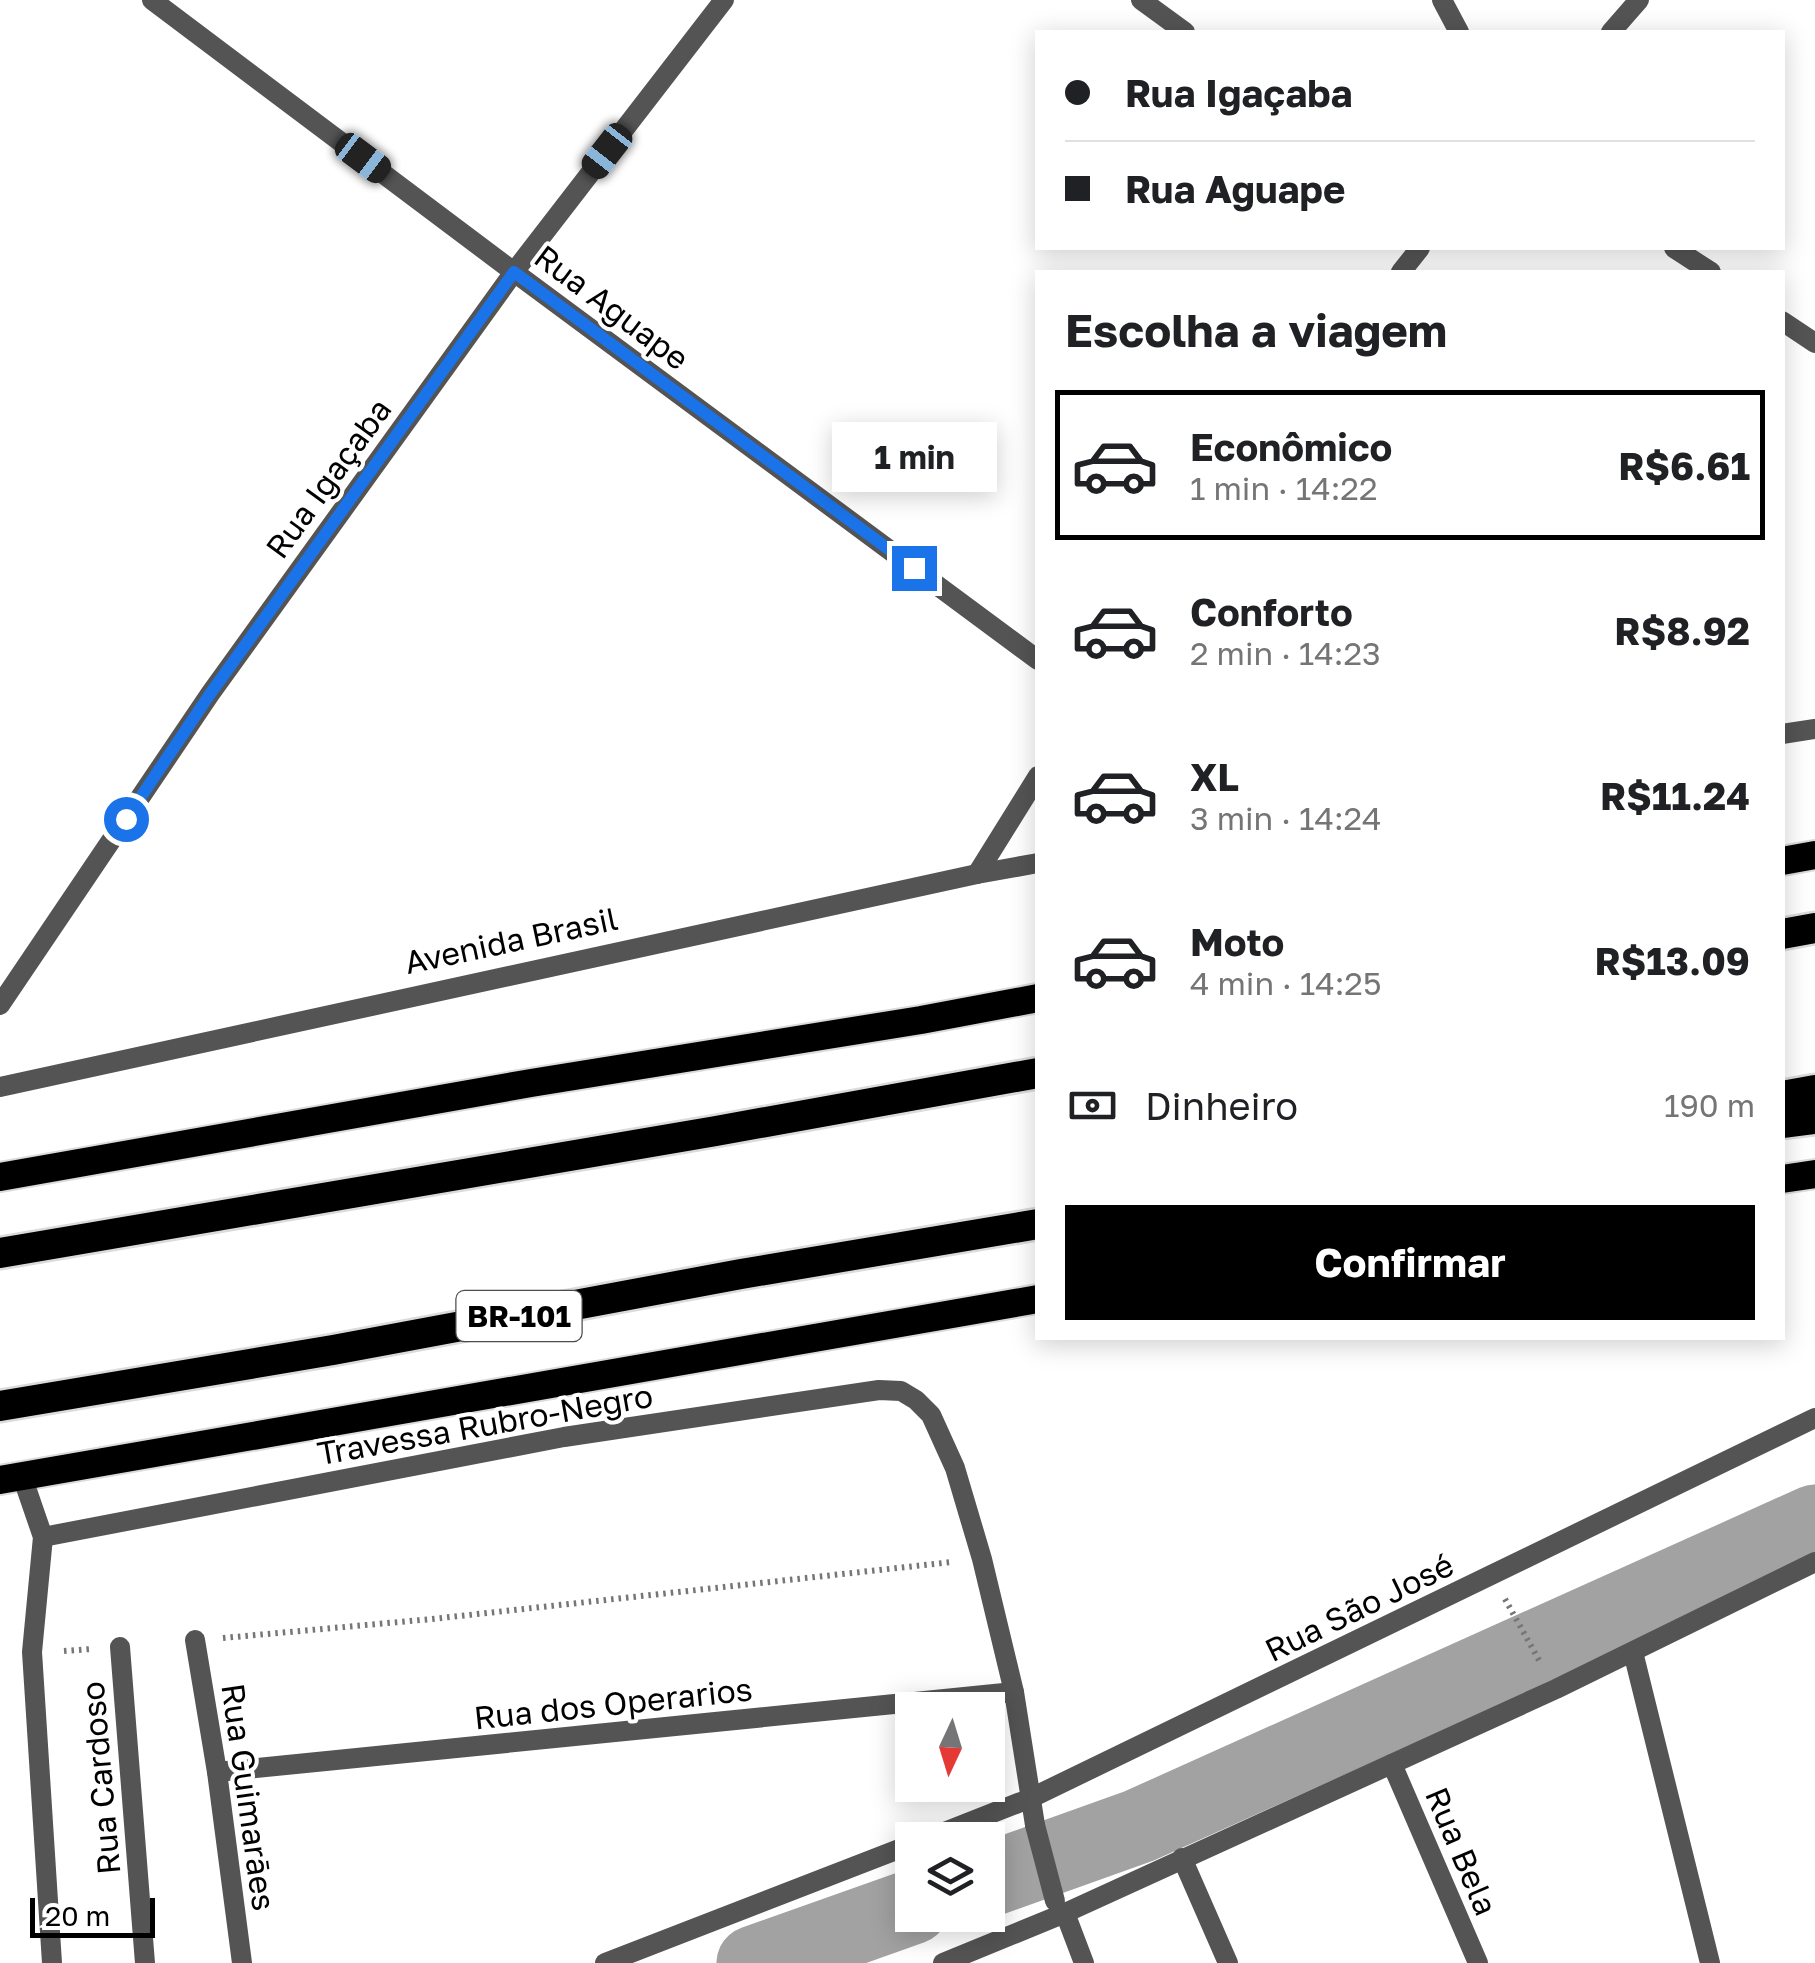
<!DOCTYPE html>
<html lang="pt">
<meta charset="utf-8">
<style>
body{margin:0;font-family:"Golos Text",sans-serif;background:#f6f6f6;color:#202124;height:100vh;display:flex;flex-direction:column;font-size:38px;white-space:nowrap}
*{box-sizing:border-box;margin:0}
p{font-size:32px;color:#757577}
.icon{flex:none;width:55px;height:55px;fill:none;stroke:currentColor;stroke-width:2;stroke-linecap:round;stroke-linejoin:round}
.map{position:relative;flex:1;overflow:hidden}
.side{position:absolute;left:1035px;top:270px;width:750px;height:1070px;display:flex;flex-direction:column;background:#fff;border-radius:0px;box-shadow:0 5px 25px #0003}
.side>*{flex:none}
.guide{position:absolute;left:1035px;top:30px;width:750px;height:220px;border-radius:0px;box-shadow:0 5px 25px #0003;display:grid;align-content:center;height:220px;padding:0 30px;background:#fff}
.needle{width:65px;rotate:184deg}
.controls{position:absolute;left:895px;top:1692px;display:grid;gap:20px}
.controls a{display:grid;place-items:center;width:110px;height:110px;border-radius:0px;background:#fff;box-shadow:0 5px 25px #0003;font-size:50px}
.scale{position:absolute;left:30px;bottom:25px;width:125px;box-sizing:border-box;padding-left:10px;border:5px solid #000;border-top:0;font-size:28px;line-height:35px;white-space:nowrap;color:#000;-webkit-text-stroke:8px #fff;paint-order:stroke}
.end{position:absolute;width:45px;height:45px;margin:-22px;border:12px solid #1a73e8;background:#fff;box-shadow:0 0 0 5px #fff}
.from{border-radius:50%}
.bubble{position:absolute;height:70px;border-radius:0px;background:#fff;box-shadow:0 5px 25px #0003;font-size:32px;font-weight:700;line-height:70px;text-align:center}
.car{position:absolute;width:30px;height:60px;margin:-30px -15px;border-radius:12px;box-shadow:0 0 8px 2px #0007;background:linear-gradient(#222 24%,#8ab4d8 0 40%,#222 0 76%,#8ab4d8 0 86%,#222 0)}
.guide b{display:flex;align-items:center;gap:35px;height:95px;font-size:38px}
.guide b+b{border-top:2px solid #e0e0e0}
.guide i{width:25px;height:25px;background:#202124}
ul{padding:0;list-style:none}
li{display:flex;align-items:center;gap:30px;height:150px;margin:0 20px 15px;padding:0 10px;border:5px solid transparent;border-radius:0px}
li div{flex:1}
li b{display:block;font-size:38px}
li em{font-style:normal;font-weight:700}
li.selected{border-color:#000}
li>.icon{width:90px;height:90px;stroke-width:1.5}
h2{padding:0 30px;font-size:45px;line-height:120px}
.pay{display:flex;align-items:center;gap:25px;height:110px;padding:0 30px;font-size:38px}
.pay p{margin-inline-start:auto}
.primary-button{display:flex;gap:20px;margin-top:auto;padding:20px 30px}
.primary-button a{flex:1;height:115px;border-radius:0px;background:#000;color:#fff;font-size:40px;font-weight:700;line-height:115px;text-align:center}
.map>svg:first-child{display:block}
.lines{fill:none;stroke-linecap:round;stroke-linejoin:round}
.river{stroke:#a2a2a2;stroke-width:75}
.trunk-casing{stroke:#dbdbdb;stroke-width:32}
.motorway-casing{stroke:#dbdbdb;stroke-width:35}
.path{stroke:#767676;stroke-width:6;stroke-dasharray:2.5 5;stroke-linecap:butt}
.pedestrian{stroke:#545454;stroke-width:20}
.minor{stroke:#545454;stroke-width:20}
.trunk{stroke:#000;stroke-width:28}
.motorway{stroke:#000;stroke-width:30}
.route{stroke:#1a73e8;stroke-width:12}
.labels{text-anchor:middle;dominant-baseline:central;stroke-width:8;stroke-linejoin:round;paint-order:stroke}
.shield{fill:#fff;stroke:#4c4c4c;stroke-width:2.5}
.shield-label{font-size:30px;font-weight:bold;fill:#000}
.street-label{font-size:32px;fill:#000;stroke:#fff}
</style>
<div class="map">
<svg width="1815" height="1963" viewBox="0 0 1815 1963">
<rect width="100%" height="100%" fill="#fff"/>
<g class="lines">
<g class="river">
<path d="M 988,1880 L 1139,1826 L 1815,1522"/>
<path d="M 754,1963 L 912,1907"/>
</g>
<defs>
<g id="trunk">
<path d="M 1782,861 L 1815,855"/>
<path d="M 0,1177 L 531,1083 L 921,1020 L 1038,998"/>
<path d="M 1782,1179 L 1815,1174"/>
<path d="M 0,1480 L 1038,1299"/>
</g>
<g id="motorway">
<path d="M 1782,934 L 1815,928"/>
<path d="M 1782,1096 L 1815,1090"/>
<path d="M 1782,1123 L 1815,1119"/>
<path d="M 0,1253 L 716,1131 L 1038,1073"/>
<path d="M 0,1406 L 333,1350 L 741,1274 L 1038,1224"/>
</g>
</defs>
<use href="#trunk" class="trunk-casing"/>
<use href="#motorway" class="motorway-casing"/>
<g class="path">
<path d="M 1505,1599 L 1540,1662"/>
<path d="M 223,1638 L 432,1619 L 952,1562"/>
<path d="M 64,1651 L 91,1649"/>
</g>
<path class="pedestrian" d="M 1035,1825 L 1055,1901"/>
<g class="minor">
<path d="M 152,0 L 514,272 L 1038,660"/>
<path d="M 1141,0 L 1185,32"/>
<path d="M 1442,0 L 1459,32"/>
<path d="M 1611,32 L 1639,0"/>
<path d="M 1674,248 L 1711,272"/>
<path d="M 1401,272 L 1420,248"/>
<path d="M 1782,321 L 1815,343"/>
<path d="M 1782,734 L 1815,729"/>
<path d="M 977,874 L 1038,776"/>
<path d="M 0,1005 L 210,694 L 514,272 L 724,0"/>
<path d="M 0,1087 L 977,874 L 1038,863"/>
<path d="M 22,1476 L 43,1537 L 32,1652 L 52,1963"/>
<path d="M 43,1537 L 564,1437 L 879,1390 L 901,1391 L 916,1400 L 931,1415 L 955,1468 L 982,1559 L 1014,1692 L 1035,1825"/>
<path d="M 195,1640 L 217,1772 L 242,1963"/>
<path d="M 120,1647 L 145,1963"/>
<path d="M 1633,1652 L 1710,1963"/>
<path d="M 1392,1764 L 1478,1963"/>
<path d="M 217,1772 L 1014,1692"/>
<path d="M 924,1840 L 1031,1798 L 1815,1418"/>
<path d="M 1182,1858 L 1228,1963"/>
<path d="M 1065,1913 L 1084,1963"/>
<path d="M 605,1963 L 912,1844"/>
<path d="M 943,1963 L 1065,1913 L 1556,1689 L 1815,1562"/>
</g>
<use href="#trunk" class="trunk"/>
<use href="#motorway" class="motorway"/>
</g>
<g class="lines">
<path class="route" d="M 126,819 L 210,694 L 514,272 L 914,568"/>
</g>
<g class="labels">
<rect class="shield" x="456.5" y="1291" width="125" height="50" rx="8"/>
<g class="shield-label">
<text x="519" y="1316">BR-101</text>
</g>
<g class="street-label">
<text transform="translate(612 307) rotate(37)">Rua Aguape</text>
<text transform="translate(328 478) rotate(-54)">Rua Igaçaba</text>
<text transform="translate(511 940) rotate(-12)">Avenida Brasil</text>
<text transform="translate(485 1424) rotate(-10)">Travessa Rubro-Negro</text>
<text transform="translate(1359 1607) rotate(-26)">Rua São José</text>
<text transform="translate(613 1703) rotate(-6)">Rua dos Operarios</text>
<text transform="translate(100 1778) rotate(-95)">Rua Cardoso</text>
<text transform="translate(249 1797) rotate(82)">Rua Guimarāes</text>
<text transform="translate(1462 1851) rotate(67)">Rua Bela</text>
</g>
</g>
</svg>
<div class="controls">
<a><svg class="needle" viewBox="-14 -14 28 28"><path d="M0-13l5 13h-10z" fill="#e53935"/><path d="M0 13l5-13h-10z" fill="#757577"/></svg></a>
<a><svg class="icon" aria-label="layers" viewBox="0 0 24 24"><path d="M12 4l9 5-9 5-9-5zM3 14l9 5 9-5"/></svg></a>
</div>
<div class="scale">20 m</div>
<i class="end from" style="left:126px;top:819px"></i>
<i class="end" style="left:914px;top:568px"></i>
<div class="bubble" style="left:832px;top:422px;width:165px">1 min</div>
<i class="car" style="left:607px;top:151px;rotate:218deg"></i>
<i class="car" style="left:363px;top:158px;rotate:127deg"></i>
<div class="guide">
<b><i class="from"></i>Rua Igaçaba</b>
<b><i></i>Rua Aguape</b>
</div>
<section class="side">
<h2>Escolha a viagem</h2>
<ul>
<li class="selected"><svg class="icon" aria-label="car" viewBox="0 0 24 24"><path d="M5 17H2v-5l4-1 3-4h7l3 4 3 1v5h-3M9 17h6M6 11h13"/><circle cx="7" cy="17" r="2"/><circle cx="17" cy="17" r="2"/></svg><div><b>Econômico</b><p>1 min · 14:22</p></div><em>R$6.61</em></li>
<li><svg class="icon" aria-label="car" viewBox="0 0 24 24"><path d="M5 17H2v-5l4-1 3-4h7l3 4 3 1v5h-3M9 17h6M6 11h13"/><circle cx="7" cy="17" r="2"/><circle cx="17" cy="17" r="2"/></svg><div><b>Conforto</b><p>2 min · 14:23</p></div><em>R$8.92</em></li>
<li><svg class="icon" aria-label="car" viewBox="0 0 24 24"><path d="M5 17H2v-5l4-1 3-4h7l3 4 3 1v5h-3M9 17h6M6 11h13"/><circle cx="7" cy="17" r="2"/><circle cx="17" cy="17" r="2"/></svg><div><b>XL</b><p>3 min · 14:24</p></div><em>R$11.24</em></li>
<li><svg class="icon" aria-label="car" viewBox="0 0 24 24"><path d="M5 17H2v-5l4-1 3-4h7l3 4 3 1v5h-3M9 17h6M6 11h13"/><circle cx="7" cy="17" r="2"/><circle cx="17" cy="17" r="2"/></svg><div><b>Moto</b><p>4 min · 14:25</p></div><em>R$13.09</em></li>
</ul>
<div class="pay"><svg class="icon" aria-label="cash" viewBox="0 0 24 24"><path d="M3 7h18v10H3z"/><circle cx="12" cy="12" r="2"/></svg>Dinheiro<p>190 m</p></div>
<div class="primary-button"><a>Confirmar</a></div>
</section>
</div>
